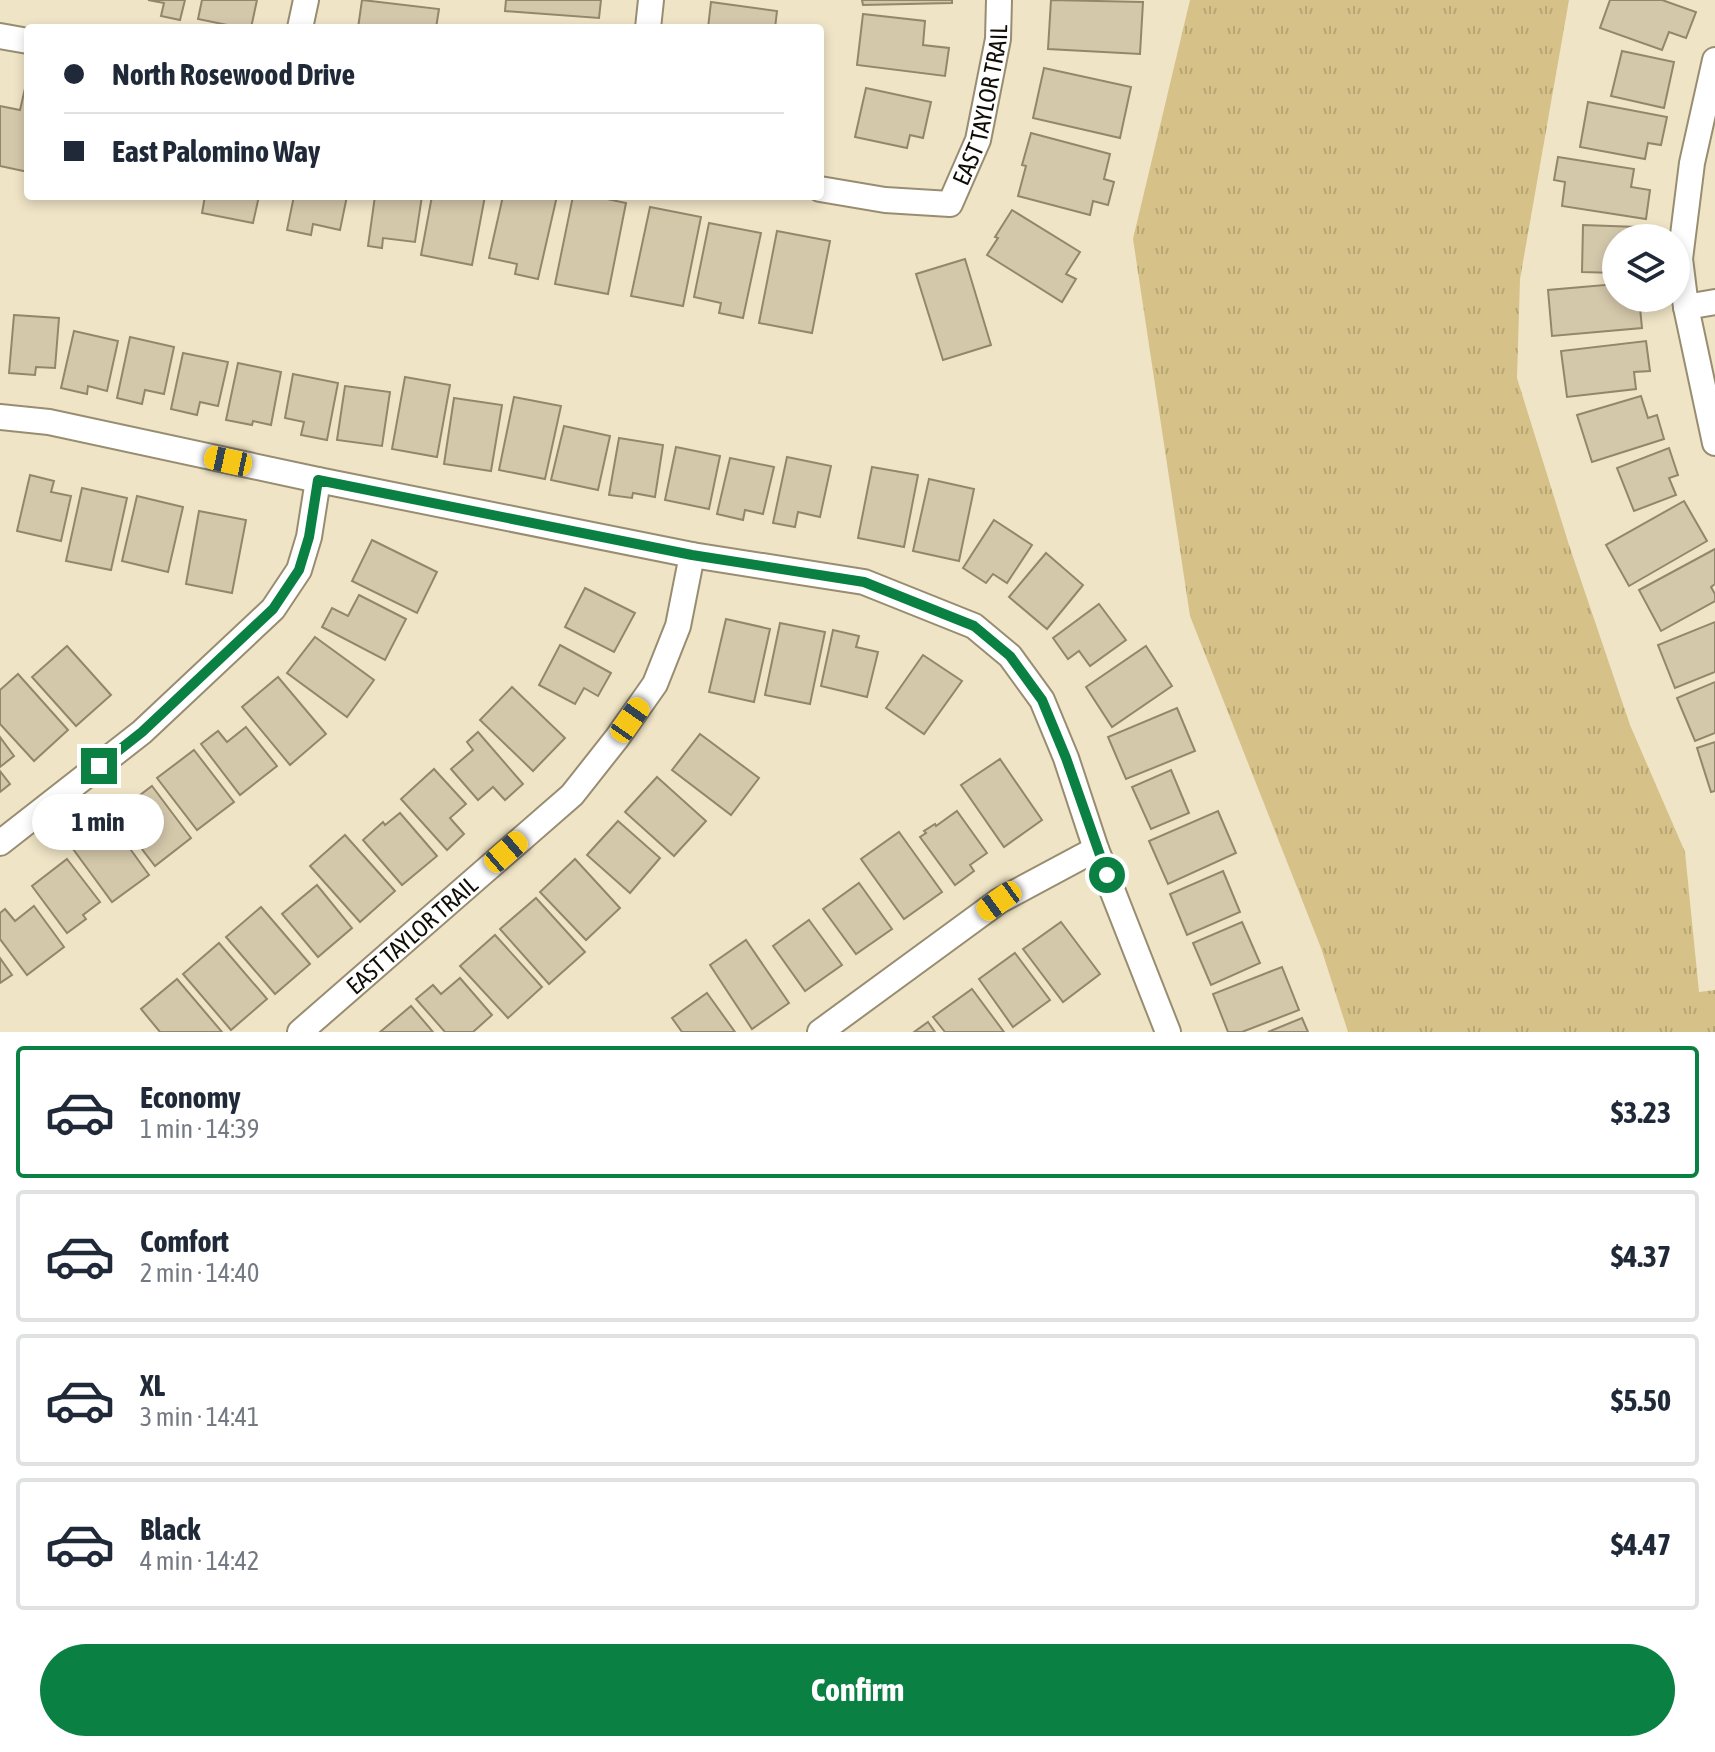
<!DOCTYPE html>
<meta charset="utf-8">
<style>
body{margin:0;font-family:"Asap Condensed",sans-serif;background:#f6f6f7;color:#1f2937;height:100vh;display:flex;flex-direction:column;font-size:30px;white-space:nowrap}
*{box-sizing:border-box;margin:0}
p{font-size:26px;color:#747a83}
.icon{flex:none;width:44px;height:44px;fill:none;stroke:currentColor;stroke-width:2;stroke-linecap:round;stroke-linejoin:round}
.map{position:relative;height:1032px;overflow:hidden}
.side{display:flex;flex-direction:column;background:#fff;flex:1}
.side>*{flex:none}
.top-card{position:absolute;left:24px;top:24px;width:800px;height:176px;border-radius:8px;box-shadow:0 4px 12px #0003;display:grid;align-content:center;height:176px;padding:0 40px;background:#fff}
.fabs{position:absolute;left:1602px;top:224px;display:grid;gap:16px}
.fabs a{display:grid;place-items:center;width:88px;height:88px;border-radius:50%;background:#fff;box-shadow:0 4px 12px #0003;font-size:40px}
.end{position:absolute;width:36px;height:36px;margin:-18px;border:10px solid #0b8043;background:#fff;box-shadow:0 0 0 4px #fff}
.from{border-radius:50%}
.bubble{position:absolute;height:56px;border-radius:28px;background:#fff;box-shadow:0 4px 12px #0003;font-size:26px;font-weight:700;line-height:56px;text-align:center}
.car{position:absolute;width:24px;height:48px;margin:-24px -12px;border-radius:10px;box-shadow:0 0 6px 2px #0007;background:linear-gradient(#f5c518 24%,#345 0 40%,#f5c518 0 76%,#345 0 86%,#f5c518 0)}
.top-card b{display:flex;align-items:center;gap:28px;height:76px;font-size:30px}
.top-card b+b{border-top:2px solid #e0e1e3}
.top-card i{width:20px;height:20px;background:#1f2937}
ul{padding:14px 0 0;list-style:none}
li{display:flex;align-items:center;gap:24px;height:132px;margin:0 16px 12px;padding:0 24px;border:4px solid #e0e1e3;border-radius:8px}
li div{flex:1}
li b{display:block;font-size:30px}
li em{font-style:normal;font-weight:700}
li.current{border-color:#0b8043}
li>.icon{width:72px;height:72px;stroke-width:1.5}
.button{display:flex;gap:16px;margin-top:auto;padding:16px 40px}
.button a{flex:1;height:92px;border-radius:48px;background:#0b8043;color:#fff;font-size:32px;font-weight:700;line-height:92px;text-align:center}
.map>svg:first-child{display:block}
.grass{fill:url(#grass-tufts)}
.building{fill:#d4c8ab;stroke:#92876b;stroke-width:2}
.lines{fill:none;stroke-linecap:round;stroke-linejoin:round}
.street-casing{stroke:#988d71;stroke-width:28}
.street{stroke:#fff;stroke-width:24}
.route{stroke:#0b8043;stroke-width:10}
.labels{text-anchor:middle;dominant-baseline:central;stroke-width:7;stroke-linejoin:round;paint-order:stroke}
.street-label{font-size:24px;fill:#100d04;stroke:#fff}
</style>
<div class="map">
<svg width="1715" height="1032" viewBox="0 0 1715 1032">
<defs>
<pattern id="grass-tufts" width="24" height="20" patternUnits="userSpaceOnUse" patternTransform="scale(2)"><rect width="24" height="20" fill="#d6c188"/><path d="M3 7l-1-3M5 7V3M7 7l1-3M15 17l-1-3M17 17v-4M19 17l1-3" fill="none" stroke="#b7a574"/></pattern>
</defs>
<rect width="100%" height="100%" fill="#efe4c6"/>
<path class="grass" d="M 1190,0 L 1569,0 L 1520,279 L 1517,378 L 1569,545 L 1630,725 L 1685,852 L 1699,992 L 1715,990 L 1715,1032 L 1348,1032 L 1321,948 L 1190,616 L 1133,239 Z"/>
<g class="building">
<path d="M 148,0 L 185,0 L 180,20 L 161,16 L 164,3 Z"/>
<path d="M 202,0 L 257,0 L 251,28 L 242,28 L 198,19 Z"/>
<path d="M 362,0 L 439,9 L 436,28 L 358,28 Z"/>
<path d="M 506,0 L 601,0 L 599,18 L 505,11 Z"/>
<path d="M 862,0 L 952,0 L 952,3 L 863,5 Z"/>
<path d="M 1051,0 L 1143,2 L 1140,54 L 1048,49 Z"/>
<path d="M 1610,0 L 1662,0 L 1696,12 L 1686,38 L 1669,32 L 1662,50 L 1600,28 Z"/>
<path d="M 711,2 L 777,11 L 775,28 L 708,28 Z"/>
<path d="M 863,14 L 925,21 L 923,45 L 949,48 L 945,76 L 857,65 Z"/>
<path d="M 1622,51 L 1674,62 L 1664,108 L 1611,96 Z"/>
<path d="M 1044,68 L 1131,87 L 1120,138 L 1033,118 Z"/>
<path d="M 26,84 L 28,84 L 28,172 L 0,166 L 0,106 L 20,110 Z"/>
<path d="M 866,88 L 931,102 L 923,138 L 910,135 L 907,148 L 855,137 Z"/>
<path d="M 1588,102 L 1667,117 L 1661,145 L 1648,143 L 1645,159 L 1580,147 Z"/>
<path d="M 1031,133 L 1110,154 L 1104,179 L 1114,182 L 1108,205 L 1093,201 L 1090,215 L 1018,196 L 1026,166 L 1022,165 Z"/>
<path d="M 1558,157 L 1634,169 L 1631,187 L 1650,190 L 1646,219 L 1562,206 L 1565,182 L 1554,180 Z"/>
<path d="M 205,196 L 259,196 L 253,223 L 202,213 Z"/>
<path d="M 294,196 L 347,196 L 340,230 L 313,224 L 311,235 L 287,230 Z"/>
<path d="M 375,196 L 422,196 L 415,242 L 383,238 L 382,248 L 368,246 Z"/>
<path d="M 432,196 L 485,196 L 472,265 L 421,255 Z"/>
<path d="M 503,196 L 557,196 L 538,279 L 515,274 L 517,264 L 489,258 Z"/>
<path d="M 573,196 L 593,196 L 626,203 L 608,294 L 555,284 Z"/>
<path d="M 650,207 L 701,217 L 683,306 L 631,296 Z"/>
<path d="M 1012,210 L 1080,252 L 1066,274 L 1076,279 L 1062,302 L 987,255 L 998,238 L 995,237 Z"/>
<path d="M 709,223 L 761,233 L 743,318 L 719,313 L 721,303 L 694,297 Z"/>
<path d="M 1583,225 L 1638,227 L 1637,238 L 1616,238 L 1616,273 L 1582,272 Z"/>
<path d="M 777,231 L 830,241 L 812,333 L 759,323 Z"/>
<path d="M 965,259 L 991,345 L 943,360 L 916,274 Z"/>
<path d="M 1616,284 L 1616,298 L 1639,298 L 1642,328 L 1552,336 L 1548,290 Z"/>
<path d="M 14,315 L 59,318 L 55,368 L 36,367 L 35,375 L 9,373 Z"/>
<path d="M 74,331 L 118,341 L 107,391 L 88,386 L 87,394 L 61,388 Z"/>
<path d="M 130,337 L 174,347 L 164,394 L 145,390 L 142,404 L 117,398 Z"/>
<path d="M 1646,341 L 1650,371 L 1634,372 L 1636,389 L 1567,397 L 1561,351 Z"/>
<path d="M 183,353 L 228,362 L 218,406 L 200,402 L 197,415 L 171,409 Z"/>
<path d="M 238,363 L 281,372 L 271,425 L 253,421 L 252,425 L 226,420 Z"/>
<path d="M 293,374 L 338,383 L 327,440 L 301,435 L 304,422 L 285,418 Z"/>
<path d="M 405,377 L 450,385 L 437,457 L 392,449 Z"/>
<path d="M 345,386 L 390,392 L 382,446 L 337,440 Z"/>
<path d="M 1641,396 L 1648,418 L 1657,415 L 1664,439 L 1592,462 L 1577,415 Z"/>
<path d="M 514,397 L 561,406 L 545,479 L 499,470 Z"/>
<path d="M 454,398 L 502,405 L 491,471 L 444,464 Z"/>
<path d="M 564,426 L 610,436 L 598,490 L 551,480 Z"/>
<path d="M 619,438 L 663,445 L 655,497 L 633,493 L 632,498 L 609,495 Z"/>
<path d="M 676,447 L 720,456 L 709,509 L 665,500 Z"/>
<path d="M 1669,448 L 1678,475 L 1669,478 L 1676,495 L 1634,511 L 1617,468 Z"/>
<path d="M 787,457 L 831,466 L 820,517 L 798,512 L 795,527 L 773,523 Z"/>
<path d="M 730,458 L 774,467 L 763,514 L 745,510 L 743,520 L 717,514 Z"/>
<path d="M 872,467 L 918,475 L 904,547 L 858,538 Z"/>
<path d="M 30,475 L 54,481 L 51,492 L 71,496 L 61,541 L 17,531 Z"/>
<path d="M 929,479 L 974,489 L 959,561 L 913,551 Z"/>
<path d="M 82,488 L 127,498 L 111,570 L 66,561 Z"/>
<path d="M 137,496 L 183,507 L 168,572 L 122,561 Z"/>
<path d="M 1684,501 L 1707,541 L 1629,586 L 1606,545 Z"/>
<path d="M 199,511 L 246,520 L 232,593 L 186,584 Z"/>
<path d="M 994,520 L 1032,545 L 1007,583 L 993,574 L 986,583 L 963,568 Z"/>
<path d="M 372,540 L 437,572 L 417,613 L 352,581 Z"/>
<path d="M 1715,549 L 1715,584 L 1711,587 L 1715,594 L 1715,601 L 1661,631 L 1639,590 Z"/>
<path d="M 1046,553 L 1083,585 L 1047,629 L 1009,597 Z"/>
<path d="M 585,588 L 635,613 L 614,652 L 565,627 Z"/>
<path d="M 359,595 L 406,619 L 385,660 L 322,627 L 332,608 L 348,616 Z"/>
<path d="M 1099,604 L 1126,640 L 1090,666 L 1079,651 L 1068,659 L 1053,638 Z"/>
<path d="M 726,619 L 770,629 L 754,702 L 709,692 Z"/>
<path d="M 1715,622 L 1715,672 L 1675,688 L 1658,645 Z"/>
<path d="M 780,623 L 825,632 L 810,704 L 765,695 Z"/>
<path d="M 833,630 L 859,636 L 856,647 L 878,652 L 867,697 L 821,686 Z"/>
<path d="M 315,637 L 374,680 L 347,717 L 287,673 Z"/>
<path d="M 560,645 L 611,673 L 598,696 L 584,688 L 575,704 L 539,685 Z"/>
<path d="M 67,646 L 111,695 L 76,726 L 32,677 Z"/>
<path d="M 1146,646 L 1172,686 L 1112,727 L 1086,687 Z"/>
<path d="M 923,655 L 962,681 L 924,734 L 886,708 Z"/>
<path d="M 18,674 L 68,730 L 34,761 L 0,724 L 0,690 Z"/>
<path d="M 278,677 L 326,734 L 290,765 L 242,707 Z"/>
<path d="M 1715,682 L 1715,733 L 1695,741 L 1677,698 Z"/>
<path d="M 512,687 L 565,738 L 533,771 L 480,720 Z"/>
<path d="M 1177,708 L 1195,751 L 1126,779 L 1108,737 Z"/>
<path d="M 246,727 L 277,766 L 240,795 L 201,744 L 218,731 L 227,742 Z"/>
<path d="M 478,732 L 523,784 L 505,800 L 493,787 L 478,800 L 451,769 L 473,750 L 467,742 Z"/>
<path d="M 700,734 L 759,778 L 731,815 L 672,770 Z"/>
<path d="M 0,737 L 14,756 L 0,767 Z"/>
<path d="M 1715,742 L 1715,791 L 1711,792 L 1697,748 Z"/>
<path d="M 194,750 L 234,802 L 197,830 L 157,778 Z"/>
<path d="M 1000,759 L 1042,820 L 1004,847 L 961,785 Z"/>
<path d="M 434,769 L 466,804 L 450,818 L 464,834 L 447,850 L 401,799 Z"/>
<path d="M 1171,770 L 1189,813 L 1151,829 L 1132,787 Z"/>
<path d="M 0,771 L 10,784 L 0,792 Z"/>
<path d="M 657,777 L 706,821 L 674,856 L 625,812 Z"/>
<path d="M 152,786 L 191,838 L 155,866 L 115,814 Z"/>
<path d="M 957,811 L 987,853 L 970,865 L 974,871 L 955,885 L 920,837 L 926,833 L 924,831 L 935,824 L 936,826 Z"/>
<path d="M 1218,811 L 1236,853 L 1168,884 L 1149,841 Z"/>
<path d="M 400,813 L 437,856 L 402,885 L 363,840 L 383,822 L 385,825 Z"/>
<path d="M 110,821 L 149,875 L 112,902 L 73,849 Z"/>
<path d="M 618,821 L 660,858 L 630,893 L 587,855 Z"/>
<path d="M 899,832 L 942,892 L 904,919 L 861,859 Z"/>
<path d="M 345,835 L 395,891 L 360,922 L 310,866 Z"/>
<path d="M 67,859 L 100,902 L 83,915 L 86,919 L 67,933 L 32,886 Z"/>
<path d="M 575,859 L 620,908 L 586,940 L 540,892 Z"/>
<path d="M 1223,871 L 1240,912 L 1187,935 L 1170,894 Z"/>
<path d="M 859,883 L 892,929 L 856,954 L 823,909 Z"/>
<path d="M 317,885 L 352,928 L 318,957 L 282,914 Z"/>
<path d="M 536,898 L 585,952 L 549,984 L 500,929 Z"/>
<path d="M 34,906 L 64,947 L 27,975 L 0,939 L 0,913 L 5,909 L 15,921 Z"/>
<path d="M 261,907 L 310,964 L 275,994 L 226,937 Z"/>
<path d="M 809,920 L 842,965 L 805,991 L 773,946 Z"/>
<path d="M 1061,922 L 1100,974 L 1063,1002 L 1023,949 Z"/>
<path d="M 1242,922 L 1260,963 L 1211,985 L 1193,943 Z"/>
<path d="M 495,935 L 542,987 L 508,1018 L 460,966 Z"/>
<path d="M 746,940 L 789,1003 L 752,1029 L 710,965 Z"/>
<path d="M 219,943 L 267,999 L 231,1030 L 183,974 Z"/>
<path d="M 1015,953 L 1050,1000 L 1013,1027 L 979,979 Z"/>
<path d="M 0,958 L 12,975 L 0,983 Z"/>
<path d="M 1282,967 L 1299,1010 L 1242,1032 L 1228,1032 L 1213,994 Z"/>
<path d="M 460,978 L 492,1015 L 473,1032 L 445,1032 L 416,999 L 433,985 L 441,994 Z"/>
<path d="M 177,979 L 222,1032 L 160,1032 L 141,1009 Z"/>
<path d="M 972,989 L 1004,1032 L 945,1032 L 933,1017 Z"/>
<path d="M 707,993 L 735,1032 L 682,1032 L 672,1018 Z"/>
<path d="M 411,1006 L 433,1032 L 380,1032 Z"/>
<path d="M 1302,1018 L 1308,1032 L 1268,1032 Z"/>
<path d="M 928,1022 L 935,1032 L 914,1032 Z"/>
</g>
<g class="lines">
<defs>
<g id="street">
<path d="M 300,28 L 306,0"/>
<path d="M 648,28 L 651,0"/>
<path d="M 0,36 L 28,41"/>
<path d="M 1715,60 L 1692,163 L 1680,259 L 1686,307 L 1715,443"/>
<path id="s1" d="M 820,189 L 885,200 L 950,204 L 978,140 L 998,39 L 999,0"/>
<path d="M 1686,307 L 1715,302"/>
<path d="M 0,417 L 49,422 L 318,480 L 692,555 L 864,582 L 974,626 L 1010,656 L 1042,700 L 1066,758 L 1096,849 L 1168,1032"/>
<path d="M 0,843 L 142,732 L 273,609 L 299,570 L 309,537 L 318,480"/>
<path id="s2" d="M 300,1032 L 572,795 L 617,738 L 655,684 L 678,626 L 692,555"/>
<path d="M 820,1032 L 999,901 L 1096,849"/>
</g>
</defs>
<use href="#street" class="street-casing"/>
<use href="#street" class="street"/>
</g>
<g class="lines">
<path class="route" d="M 99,766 L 142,732 L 273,609 L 299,570 L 309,537 L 318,480 L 692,555 L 864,582 L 974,626 L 1010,656 L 1042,700 L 1066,758 L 1107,875"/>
</g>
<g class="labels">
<g class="street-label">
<text stroke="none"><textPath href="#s1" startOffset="236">EAST TAYLOR TRAIL</textPath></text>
<text stroke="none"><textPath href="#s2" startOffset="148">EAST TAYLOR TRAIL</textPath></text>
</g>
</g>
</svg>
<div class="fabs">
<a><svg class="icon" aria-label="layers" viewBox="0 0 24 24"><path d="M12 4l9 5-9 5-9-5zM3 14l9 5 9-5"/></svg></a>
</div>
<i class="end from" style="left:1107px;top:875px"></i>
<i class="end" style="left:99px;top:766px"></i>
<div class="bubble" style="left:32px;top:794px;width:132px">1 min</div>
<i class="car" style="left:228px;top:461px;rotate:282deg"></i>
<i class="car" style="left:630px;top:720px;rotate:35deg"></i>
<i class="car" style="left:506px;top:852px;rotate:49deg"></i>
<i class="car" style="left:999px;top:901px;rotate:234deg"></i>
<div class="top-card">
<b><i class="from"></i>North Rosewood Drive</b>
<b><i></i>East Palomino Way</b>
</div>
</div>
<section class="side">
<ul>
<li class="current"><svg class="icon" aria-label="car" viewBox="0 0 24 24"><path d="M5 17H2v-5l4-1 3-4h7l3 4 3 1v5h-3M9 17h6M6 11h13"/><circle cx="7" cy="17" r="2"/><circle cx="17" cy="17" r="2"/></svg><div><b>Economy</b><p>1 min · 14:39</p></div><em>$3.23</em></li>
<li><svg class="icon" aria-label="car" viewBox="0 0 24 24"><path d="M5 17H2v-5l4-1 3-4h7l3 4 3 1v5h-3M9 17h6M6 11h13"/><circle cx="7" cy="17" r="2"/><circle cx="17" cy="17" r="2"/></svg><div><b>Comfort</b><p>2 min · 14:40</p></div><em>$4.37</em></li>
<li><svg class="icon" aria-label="car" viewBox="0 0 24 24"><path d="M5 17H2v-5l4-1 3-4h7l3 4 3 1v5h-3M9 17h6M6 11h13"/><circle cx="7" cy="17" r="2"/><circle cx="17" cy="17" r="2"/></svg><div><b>XL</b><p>3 min · 14:41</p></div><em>$5.50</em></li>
<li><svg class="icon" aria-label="car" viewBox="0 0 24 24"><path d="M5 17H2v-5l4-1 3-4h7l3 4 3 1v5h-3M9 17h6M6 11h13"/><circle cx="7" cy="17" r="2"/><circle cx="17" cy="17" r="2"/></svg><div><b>Black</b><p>4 min · 14:42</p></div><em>$4.47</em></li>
</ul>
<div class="button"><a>Confirm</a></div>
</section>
